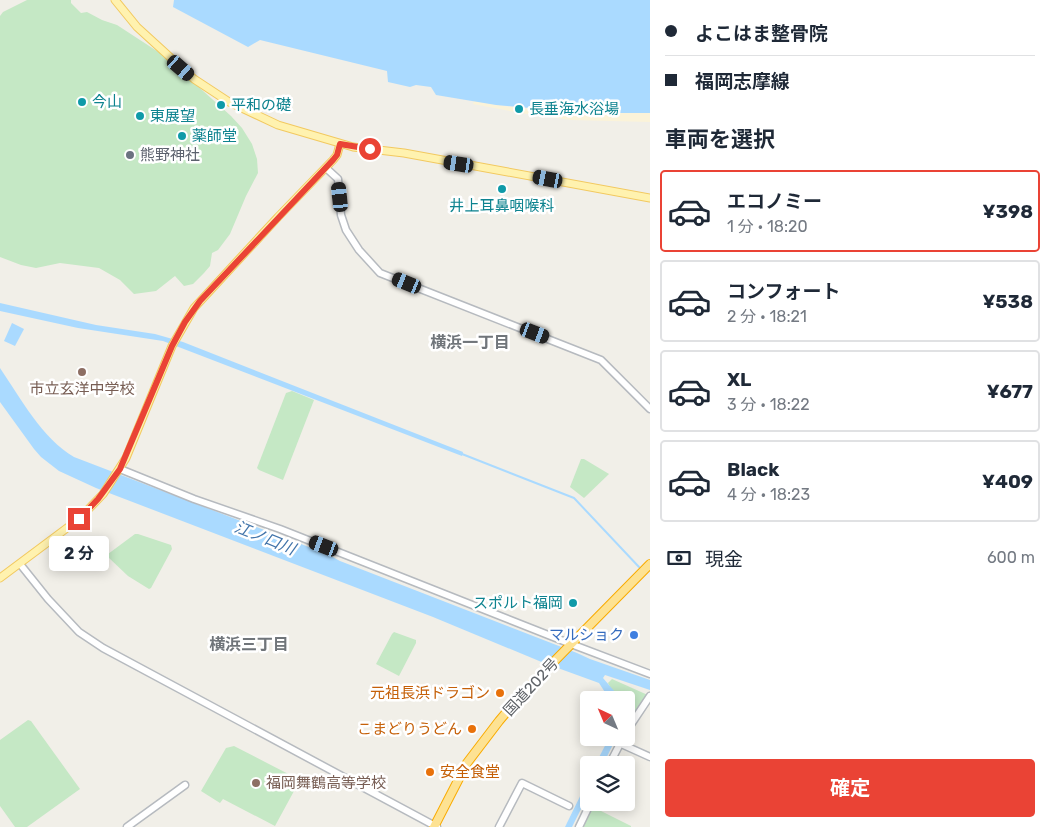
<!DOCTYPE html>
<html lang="ja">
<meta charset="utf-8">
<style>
body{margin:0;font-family:Rubik,"Noto Sans JP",sans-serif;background:#f6f6f7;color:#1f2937;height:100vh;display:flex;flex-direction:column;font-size:19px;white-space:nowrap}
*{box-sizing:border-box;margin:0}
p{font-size:16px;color:#747a83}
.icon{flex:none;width:28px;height:28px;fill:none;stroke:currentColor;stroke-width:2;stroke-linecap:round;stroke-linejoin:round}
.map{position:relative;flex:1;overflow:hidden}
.side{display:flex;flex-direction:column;background:#fff;width:400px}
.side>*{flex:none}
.guide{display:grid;align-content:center;height:110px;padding:0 15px;background:#fff}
.needle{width:32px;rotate:316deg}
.fabs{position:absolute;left:580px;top:691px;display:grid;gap:10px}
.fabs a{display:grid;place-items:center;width:55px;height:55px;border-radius:5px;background:#fff;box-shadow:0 2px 12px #0003;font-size:25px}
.end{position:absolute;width:22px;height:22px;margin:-11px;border:6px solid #ea4335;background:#fff;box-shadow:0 0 0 2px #fff}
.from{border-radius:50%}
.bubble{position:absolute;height:35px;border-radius:5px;background:#fff;box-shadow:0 2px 12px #0003;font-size:16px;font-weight:700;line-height:35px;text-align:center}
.car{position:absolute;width:15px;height:30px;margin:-15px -8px;border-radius:6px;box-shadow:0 0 4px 1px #0007;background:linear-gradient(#222 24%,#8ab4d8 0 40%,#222 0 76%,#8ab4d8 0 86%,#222 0)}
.guide b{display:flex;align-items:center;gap:18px;height:48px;font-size:19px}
.guide b+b{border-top:1px solid #e0e1e3}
.guide i{width:12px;height:12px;background:#1f2937}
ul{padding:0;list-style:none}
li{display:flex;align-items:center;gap:15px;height:82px;margin:0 10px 8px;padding:0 5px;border:2px solid #e0e1e3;border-radius:5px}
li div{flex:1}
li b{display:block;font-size:19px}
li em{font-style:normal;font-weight:700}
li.selected{border-color:#ea4335}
li>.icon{width:45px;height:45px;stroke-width:1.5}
h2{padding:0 15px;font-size:22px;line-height:60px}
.pay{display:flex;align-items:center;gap:12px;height:55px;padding:0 15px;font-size:19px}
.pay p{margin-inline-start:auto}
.primary-button{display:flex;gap:10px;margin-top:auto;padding:10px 15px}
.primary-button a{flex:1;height:58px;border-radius:5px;background:#ea4335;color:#fff;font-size:20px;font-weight:700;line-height:58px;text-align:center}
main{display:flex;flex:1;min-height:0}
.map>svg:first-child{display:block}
.green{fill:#c5e8c5}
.sand{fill:#fbf3d9}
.water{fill:#aadaff}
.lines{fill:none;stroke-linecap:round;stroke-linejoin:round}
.stream{stroke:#aadaff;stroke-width:2}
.secondary-casing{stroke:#b6babf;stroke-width:9}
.primary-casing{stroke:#f2c960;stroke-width:9}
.highway-casing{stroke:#f9ab00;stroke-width:10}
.secondary{stroke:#fff;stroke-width:6}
.primary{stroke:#fff2af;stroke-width:7}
.highway{stroke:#fde293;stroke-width:8}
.route{stroke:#ea4335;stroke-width:6}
.culture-dot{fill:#0f9aa8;stroke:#fff;stroke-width:2}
.worship-dot{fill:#6b7280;stroke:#fff;stroke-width:2}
.education-dot{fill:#8d6e63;stroke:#fff;stroke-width:2}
.shop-dot{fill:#3f7fe0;stroke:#fff;stroke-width:2}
.food-dot{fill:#e8710a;stroke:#fff;stroke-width:2}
.labels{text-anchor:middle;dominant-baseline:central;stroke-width:5;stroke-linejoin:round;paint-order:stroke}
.culture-label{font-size:15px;fill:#0d838f;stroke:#fff;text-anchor:start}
.worship-label{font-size:15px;fill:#5b616d;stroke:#fff;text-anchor:start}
.education-label{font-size:15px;fill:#785e54;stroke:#fff}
.shop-label{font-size:15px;fill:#366cbe;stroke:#fff;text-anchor:end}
.street-label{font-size:15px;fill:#5f6368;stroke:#fff}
.food-label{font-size:15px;fill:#c56008;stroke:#fff;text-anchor:end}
.neighbourhood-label{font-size:16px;font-weight:bold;fill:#70757a;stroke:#fff}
.water-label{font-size:16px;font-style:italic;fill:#4174aa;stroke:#fff}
</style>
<main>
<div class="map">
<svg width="650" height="827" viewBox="0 0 650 827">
<rect width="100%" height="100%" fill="#f1efe8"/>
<g class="green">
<path d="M 27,0 L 71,0 L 71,3 L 81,13 L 87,12 L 102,20 L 117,25 L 163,55 L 231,116 L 242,128 L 252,144 L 257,159 L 258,173 L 246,196 L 230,234 L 218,250 L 212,253 L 210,266 L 204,273 L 193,284 L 184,286 L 175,276 L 156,291 L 134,294 L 120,280 L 99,268 L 60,263 L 36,268 L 21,265 L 0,257 L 0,16 L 3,12 Z"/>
<path d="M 292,391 L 314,400 L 283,480 L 259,470 L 257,468 L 286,393 Z"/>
<path d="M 581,459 L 584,459 L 609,474 L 584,498 L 570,487 Z"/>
<path d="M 135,534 L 138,534 L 171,545 L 172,549 L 151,588 L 149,589 L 128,576 L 108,557 L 108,554 Z"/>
<path d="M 394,632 L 416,640 L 416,643 L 399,676 L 376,664 L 392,634 Z"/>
<path d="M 612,679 L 650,696 L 626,732 L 626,700 L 617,700 L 608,683 Z"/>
<path d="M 28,720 L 31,721 L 80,789 L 27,827 L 15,827 L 0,806 L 0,740 Z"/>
<path d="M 234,746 L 300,780 L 275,826 L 223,799 L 220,803 L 201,791 L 226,748 Z"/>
<path d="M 589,805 L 631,826 L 631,827 L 579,827 Z"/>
</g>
<path class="sand" d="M 474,101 C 531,112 591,113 650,113 L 650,122 L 571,120 L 520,113 L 473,104 Z"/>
<g class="water">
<path d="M 174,0 L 650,0 L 650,113 L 584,113 L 496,105 L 436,95 L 431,87 L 416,85 L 410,87 L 388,82 L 387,71 L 260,40 L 248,47 L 173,7 Z"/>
<path d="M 0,303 L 96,325 L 155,334 L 183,342 L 463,452 L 462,456 L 163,341 L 78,328 L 0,311 Z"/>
<path d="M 12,323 L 24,329 L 15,346 L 4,341 Z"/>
<path d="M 0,368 C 21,399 42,438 74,457 L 327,554 L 340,561 L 577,653 L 590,659 L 650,680 L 650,690 L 605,675 L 603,678 L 615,692 L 617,700 L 610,700 L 599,683 L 544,663 L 433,617 L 96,488 L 59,471 L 41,457 L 34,449 L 0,402 Z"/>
<path d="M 609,738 L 616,738 L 603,765 L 595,765 Z"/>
<path d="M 589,778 L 589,793 L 572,827 L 565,827 Z"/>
</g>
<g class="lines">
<path class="stream" d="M 462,454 L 574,498 L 639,567"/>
<defs>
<g id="secondary">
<path d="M 326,168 L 338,179 L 341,215 L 346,230 L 359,250 L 380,273 L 601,360 L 650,409"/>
<path d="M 120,469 L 194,499 L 280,529 L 571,644 L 650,674"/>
<path d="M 20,564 L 48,599 L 79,632 L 103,648 L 437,827"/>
<path d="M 626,732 L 650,696"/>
<path d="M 619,743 L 650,757"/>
<path d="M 609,765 L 623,738"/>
<path d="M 127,827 L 185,785"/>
<path d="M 499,827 L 522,783 L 569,806"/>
<path d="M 579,827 L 591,802"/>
</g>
<g id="primary">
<path d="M 115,0 L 137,27 L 194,79 L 229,102 L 278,125 L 353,147 L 404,153 L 650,198"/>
<path d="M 0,578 L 79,519 L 103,494 L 126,458 L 172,346 L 194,308 L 278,217 L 333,160 L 337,155 L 340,144"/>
</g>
<path id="highway" d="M 434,827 L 467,763 L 499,721 L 520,696 L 650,564"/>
</defs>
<use href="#secondary" class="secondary-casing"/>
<use href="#primary" class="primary-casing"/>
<use href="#highway" class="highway-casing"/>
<use href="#secondary" class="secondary"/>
<use href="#primary" class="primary"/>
<use href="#highway" class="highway"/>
</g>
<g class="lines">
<path class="route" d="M 79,519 L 98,499 L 120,469 L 172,346 L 185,322 L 200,301 L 333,160 L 337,155 L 340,144 L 370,149"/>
</g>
<g class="culture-dot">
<circle cx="82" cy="102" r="5"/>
<circle cx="221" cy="105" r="5"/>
<circle cx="519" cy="109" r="5"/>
<circle cx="140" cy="116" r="5"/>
<circle cx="182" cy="136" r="5"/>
<circle cx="502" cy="189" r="5"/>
<circle cx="573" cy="603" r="5"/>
</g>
<circle class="worship-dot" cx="130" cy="155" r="5"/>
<g class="education-dot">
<circle cx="82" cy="372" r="5"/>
<circle cx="256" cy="783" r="5"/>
</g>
<circle class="shop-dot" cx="634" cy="635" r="5"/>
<g class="food-dot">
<circle cx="500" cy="693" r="5"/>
<circle cx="472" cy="729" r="5"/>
<circle cx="430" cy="772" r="5"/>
</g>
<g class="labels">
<g class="culture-label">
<text x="92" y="102">今山</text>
<text x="231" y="105">平和の礎</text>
<text x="529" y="109">長垂海水浴場</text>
<text x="150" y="116">東展望</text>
<text x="192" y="136">薬師堂</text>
<text x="502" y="206" text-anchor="middle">井上耳鼻咽喉科</text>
<text x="563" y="603" text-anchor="end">スポルト福岡</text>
</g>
<g class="worship-label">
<text x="140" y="155">熊野神社</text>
</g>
<g class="education-label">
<text x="82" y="389">市立玄洋中学校</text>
<text x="266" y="783" text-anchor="start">福岡舞鶴高等学校</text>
</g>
<g class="shop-label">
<text x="624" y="635">マルショク</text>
</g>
<g class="street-label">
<text transform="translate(531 687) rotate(-47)">国道202号</text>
</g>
<g class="food-label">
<text x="490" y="693">元祖長浜ドラゴン</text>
<text x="462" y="729">こまどりうどん</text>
<text x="440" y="772" text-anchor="start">安全食堂</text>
</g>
<g class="neighbourhood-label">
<text x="470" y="342">横浜一丁目</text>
<text x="249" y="644">横浜三丁目</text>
</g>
<g class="water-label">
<text transform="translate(265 538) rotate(22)">江ノ口川</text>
</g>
</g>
</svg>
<div class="fabs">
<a><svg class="needle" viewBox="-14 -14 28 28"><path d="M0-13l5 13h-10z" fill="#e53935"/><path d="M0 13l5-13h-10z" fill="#747a83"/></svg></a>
<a><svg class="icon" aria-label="layers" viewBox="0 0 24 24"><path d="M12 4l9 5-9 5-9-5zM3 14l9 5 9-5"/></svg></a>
</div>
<i class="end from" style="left:370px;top:149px"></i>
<i class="end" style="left:79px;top:519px"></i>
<div class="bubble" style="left:49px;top:536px;width:60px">2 分</div>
<i class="car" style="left:181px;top:68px;rotate:131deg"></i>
<i class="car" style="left:459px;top:164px;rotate:279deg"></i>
<i class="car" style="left:548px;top:179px;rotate:281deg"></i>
<i class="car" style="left:340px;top:197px;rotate:354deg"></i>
<i class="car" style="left:407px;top:283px;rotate:292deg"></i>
<i class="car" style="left:535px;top:333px;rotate:111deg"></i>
<i class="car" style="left:324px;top:546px;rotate:291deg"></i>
</div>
<section class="side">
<div class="guide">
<b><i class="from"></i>よこはま整骨院</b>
<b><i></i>福岡志摩線</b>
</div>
<h2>車両を選択</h2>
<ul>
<li class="selected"><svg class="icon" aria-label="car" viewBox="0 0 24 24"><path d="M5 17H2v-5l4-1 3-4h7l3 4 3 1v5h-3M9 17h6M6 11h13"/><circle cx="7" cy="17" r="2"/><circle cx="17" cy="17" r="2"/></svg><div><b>エコノミー</b><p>1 分 · 18:20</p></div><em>¥398</em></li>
<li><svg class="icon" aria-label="car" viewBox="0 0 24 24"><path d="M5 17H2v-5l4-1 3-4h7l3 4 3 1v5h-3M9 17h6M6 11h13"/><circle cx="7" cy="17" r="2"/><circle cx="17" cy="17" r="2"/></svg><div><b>コンフォート</b><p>2 分 · 18:21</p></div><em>¥538</em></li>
<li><svg class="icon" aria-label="car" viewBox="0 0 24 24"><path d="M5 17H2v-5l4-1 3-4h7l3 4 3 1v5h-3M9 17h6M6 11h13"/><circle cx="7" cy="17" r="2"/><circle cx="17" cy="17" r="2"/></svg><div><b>XL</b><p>3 分 · 18:22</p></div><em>¥677</em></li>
<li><svg class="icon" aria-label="car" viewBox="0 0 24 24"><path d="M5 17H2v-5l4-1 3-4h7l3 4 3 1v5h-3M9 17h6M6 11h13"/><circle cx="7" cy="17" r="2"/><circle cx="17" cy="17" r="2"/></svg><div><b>Black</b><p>4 分 · 18:23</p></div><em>¥409</em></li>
</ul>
<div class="pay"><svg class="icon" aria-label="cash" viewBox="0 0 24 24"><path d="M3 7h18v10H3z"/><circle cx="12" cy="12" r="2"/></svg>現金<p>600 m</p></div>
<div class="primary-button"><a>確定</a></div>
</section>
</main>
